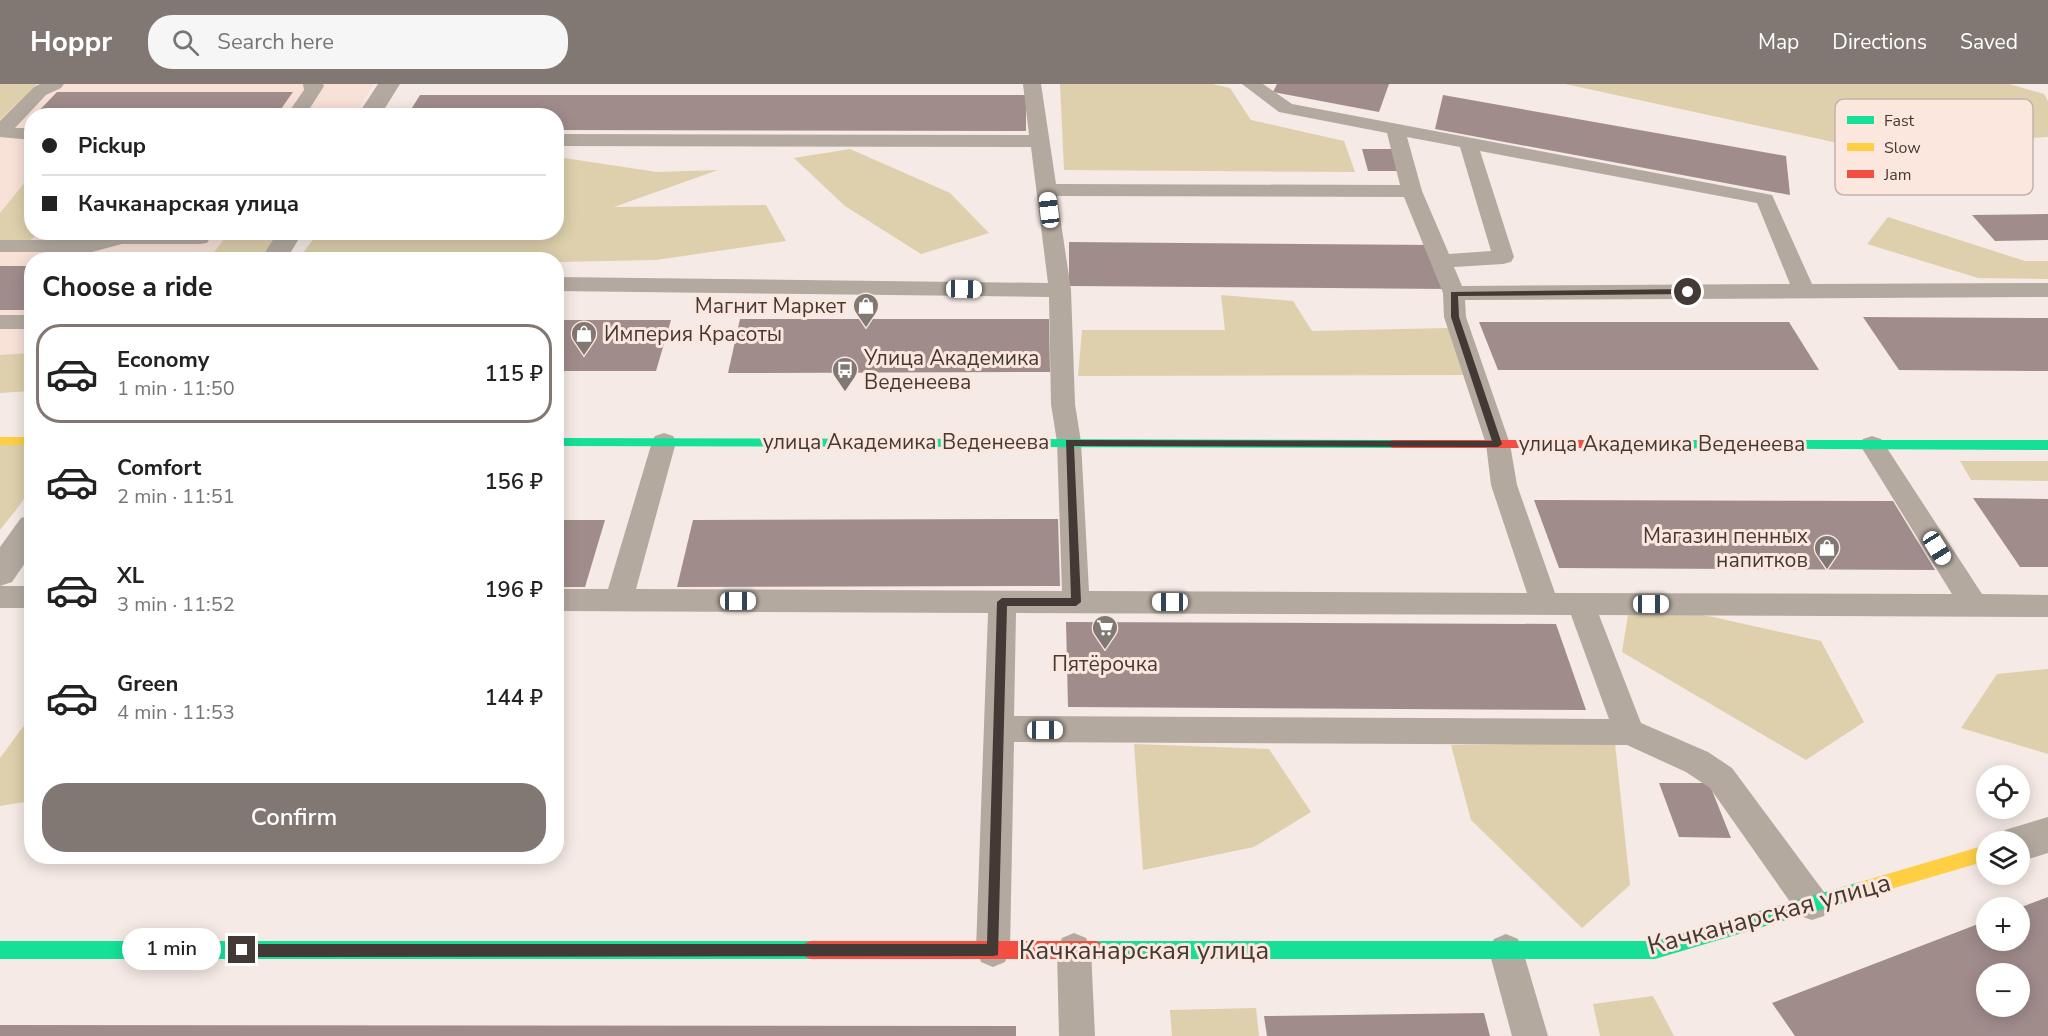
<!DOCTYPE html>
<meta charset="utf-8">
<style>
body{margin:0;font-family:"Nunito Sans",sans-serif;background:#f6f6f6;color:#222;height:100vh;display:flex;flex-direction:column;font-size:22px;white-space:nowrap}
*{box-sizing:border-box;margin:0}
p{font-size:20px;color:#767676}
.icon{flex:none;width:33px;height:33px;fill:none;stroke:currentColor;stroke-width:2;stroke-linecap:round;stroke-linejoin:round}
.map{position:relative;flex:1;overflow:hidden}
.sheet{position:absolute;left:24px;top:168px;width:540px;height:612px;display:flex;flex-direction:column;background:#fff;border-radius:24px;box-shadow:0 3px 15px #0003}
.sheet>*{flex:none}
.top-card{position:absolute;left:24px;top:24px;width:540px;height:132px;border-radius:24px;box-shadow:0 3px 15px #0003;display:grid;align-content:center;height:132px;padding:0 18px;background:#fff}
.tools{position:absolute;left:1976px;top:681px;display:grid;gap:12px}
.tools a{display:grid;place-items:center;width:54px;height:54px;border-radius:50%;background:#fff;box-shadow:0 3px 15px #0003;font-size:30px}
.end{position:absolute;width:27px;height:27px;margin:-14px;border:8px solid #433935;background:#fff;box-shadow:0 0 0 3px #fff}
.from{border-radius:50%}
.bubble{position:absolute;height:42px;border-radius:21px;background:#fff;box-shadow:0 3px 15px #0003;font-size:20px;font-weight:600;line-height:42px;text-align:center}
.car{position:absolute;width:18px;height:36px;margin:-18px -9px;border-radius:8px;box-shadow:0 0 4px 2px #0007;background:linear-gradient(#fff 24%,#345 0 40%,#fff 0 76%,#345 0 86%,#fff 0)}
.top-card b{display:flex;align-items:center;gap:21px;height:57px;font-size:22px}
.top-card b+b{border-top:2px solid #e0e0e0}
.top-card i{width:15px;height:15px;background:#222}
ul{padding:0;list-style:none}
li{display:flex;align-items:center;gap:18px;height:99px;margin:0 12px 9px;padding:0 6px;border:3px solid transparent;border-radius:24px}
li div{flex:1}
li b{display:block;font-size:22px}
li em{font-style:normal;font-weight:600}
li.current{border-color:#817773}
li>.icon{width:54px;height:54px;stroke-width:1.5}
h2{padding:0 18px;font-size:27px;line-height:72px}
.primary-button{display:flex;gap:12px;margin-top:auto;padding:12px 18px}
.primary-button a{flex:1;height:69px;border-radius:24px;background:#817773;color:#fff;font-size:24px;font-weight:600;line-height:69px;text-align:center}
header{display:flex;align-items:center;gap:36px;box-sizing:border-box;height:84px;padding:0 30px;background:#817773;color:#fff}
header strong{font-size:28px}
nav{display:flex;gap:33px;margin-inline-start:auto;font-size:21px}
.search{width:420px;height:54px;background:#f6f6f6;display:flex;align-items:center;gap:15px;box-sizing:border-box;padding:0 21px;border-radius:24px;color:#767676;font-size:22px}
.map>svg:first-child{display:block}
.built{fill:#f8e1d7}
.green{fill:#ded0ac}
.building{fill:#a18c8c;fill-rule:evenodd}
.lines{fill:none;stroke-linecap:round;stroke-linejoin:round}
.lane{fill:#b3a99f;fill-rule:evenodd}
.street{fill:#b3a99f;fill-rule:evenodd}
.fast{fill:#16e098;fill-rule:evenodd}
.slow{fill:#ffcf43;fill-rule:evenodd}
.jam{fill:#f24e42;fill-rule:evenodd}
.route{fill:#433935}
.labels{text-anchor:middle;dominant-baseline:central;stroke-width:6;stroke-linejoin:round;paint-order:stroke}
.poi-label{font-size:21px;fill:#433935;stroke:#fce7de;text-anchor:end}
.street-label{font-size:21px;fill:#433935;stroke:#fce7de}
.near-street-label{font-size:26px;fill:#433935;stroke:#fce7de}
.key{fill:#fce7de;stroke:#c4b3ab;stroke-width:1.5}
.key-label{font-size:16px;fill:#433935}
</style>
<header>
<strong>Hoppr</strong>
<div class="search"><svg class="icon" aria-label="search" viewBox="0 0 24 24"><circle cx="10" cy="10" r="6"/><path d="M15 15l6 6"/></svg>Search here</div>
<nav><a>Map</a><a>Directions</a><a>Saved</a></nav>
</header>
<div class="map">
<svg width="2048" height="952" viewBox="0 0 2048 952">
<rect width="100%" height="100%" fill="#f5eae5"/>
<path class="built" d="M 0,0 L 374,0 L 354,31 L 32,32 L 32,148 L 277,149 L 259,175 L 32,176 L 31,302 L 0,302 Z"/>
<g class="green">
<path d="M 0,0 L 37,0 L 0,36 Z"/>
<path d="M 1060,0 L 1212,0 L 1230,4 L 1251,36 L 1344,57 L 1355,88 L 1064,86 Z"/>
<path d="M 1565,0 L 2009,0 L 2044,10 L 2048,17 L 2048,53 L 2025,54 L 2019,92 L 1907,74 Z"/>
<path d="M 850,65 L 950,109 L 989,149 L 921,170 L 845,122 L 794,74 Z"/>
<path d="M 557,73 L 657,88 L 718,86 L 614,123 L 766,121 L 786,157 L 656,176 L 560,178 L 557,178 L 556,176 L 445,170 L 299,174 L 318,149 L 556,148 Z"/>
<path d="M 31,91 L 32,148 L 39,149 L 17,167 L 0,167 L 0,129 Z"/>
<path d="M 1888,133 L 2025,177 L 2048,177 L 2048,195 L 1978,194 L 1867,160 Z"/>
<path d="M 229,149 L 281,150 L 258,175 L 208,176 Z"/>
<path d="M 1221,211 L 1293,217 L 1312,247 L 1448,244 L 1467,291 L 1078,292 L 1082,246 L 1225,246 Z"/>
<path d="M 31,269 L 31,307 L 0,309 L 0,271 Z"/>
<path d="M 22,357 C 47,396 23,416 0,446 L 0,358 Z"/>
<path d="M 1960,377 L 2048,377 L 2048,397 L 1971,396 Z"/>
<path d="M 1630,519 L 1713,533 L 1821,557 L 1864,638 L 1806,676 L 1622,568 Z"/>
<path d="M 2048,585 L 2048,670 L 1961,644 L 1997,590 Z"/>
<path d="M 31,632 L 31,717 L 0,722 L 0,674 Z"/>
<path d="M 1615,659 L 1630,801 L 1582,844 L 1471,736 L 1451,661 Z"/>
<path d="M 1134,660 L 1269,665 L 1311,728 L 1254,763 L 1143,786 Z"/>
<path d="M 1653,912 L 1674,952 L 1600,952 L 1593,920 Z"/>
<path d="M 1256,924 L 1259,952 L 1172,952 L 1170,926 Z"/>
</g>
<g class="building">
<path d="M 1277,0 L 1389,0 L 1379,28 L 1273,8 Z"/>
<path d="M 57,8 L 293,8 L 276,32 L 34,32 Z"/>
<path d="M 420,11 L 1026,11 L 1026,47 L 556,46 L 556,32 L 407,32 Z"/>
<path d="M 1443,11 L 1786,72 L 1790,111 L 1435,45 Z"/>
<path d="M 1362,65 L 1392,65 L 1398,87 L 1368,87 Z"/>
<path d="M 2048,130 L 2048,156 L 1995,157 L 1972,131 Z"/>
<path d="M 1069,158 L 1432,161 L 1447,205 L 1069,202 Z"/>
<rect x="0" y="182" width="32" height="44"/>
<path d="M 1863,233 L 2048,234 L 2048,287 L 1899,286 Z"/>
<path d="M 740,235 L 1049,235 L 1050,288 L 728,289 Z"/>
<path d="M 556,236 L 671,236 L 656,287 L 556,287 Z"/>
<path d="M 1479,238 L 1789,238 L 1819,286 L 1498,286 Z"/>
<path d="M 1973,414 L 2048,415 L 2048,483 L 2020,483 Z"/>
<path d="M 1534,416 L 1893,417 L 1935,486 L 1559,484 Z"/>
<path d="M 1058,435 L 1060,502 L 677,503 L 693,436 Z"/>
<path d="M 556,436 L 605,436 L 585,503 L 556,503 Z"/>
<path d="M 1066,538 L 1556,540 L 1586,626 L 1068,623 Z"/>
<path d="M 1659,699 L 1709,699 L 1731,754 L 1679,753 Z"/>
<path d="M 2048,813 L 2048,952 L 1795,952 L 1772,919 L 1986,837 L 1986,856 L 2019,856 L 2019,824 ZM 1986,890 L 2019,890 L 2019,922 L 1986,922 Z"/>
<path d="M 1484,929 L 1490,952 L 1267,952 L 1264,932 Z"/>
<path d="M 0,941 L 1016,942 L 1016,952 L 0,952 Z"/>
</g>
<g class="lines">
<g class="lane">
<path d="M 40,0 L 64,0 L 61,4 L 46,11 L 15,44 L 32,44 L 32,56 L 0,53 L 0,37 L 34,3 Z"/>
<path d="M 303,0 L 323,0 L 324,2 L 305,32 L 286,32 L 304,6 Z"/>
<path d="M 1023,0 L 1041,0 L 1056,100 L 1400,101 L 1387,49 L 1279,28 L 1242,0 L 1263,0 L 1292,20 L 1772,111 L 1812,200 L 2048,199 L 2048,213 L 1465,216 L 1466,233 L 1510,360 L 1517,401 L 1555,509 L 1952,510 L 1860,361 L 1863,355 L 1872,352 L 1881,355 L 1982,510 L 2048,511 L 2048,533 L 1599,531 L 1641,639 L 1708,668 L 1732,684 L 1824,808 L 1829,820 L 1824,832 L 1812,836 L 1800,832 L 1710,704 L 1686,688 L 1627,661 L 1014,658 L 1010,866 L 1005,878 L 993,883 L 981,878 L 976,866 L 988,529 L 556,527 L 556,505 L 608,505 L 652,358 L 655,352 L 664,349 L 673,352 L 676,358 L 636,505 L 1062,507 L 1057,358 L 1051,320 L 1049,213 L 556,207 L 556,193 L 1048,199 L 1031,63 L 556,62 L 556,50 L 1029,51 ZM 1407,53 L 1460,63 L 1491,167 L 1449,170 L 1422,107 ZM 1480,67 L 1757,119 L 1790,200 L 1462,202 L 1454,183 L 1503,180 L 1511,178 L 1514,173 ZM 1057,112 L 1404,113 L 1443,209 L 1444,233 L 1486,360 L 1491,401 L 1527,509 L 1089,507 L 1081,358 L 1075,320 L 1071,206 ZM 1016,529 L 1571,531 L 1609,635 L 1014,632 Z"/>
<path d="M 117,148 L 204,148 L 210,154 L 207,159 L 200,160 L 122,160 L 92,168 L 0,168 L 0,156 L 92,156 Z"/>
<rect x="0" y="231" width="32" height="14"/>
<rect x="0" y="502" width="32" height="22"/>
<path d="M 1074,849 L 1086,854 L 1091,866 L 1095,952 L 1059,952 L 1057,866 L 1062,854 Z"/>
<path d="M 1506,850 L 1518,855 L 1523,867 L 1548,952 L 1512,952 L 1489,867 L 1494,855 Z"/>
</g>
<g class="street">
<path d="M 378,0 L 400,0 L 380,32 L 357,32 Z"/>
<path d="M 278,148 L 303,148 L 286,176 L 260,176 Z"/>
<path d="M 32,431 L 32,469 L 12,498 L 0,502 L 0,463 L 21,434 Z"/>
<path d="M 2048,733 L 2048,769 L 2019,778 L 2019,758 L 2000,758 L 2005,746 Z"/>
</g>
<g class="fast">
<path d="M 556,354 L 1392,356 L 1398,360 L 1392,364 L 556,362 Z"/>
<path d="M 1583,356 L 2048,356 L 2048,366 L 1583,364 L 1577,360 Z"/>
<path d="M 1860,798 L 1866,800 L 1868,806 L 1866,812 L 1860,814 L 1655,875 L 1096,875 L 1090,872 L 1087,866 L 1090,860 L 1096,857 L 1655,857 Z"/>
<path d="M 0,857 L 810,857 L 816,860 L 819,866 L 816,872 L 810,875 L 0,875 Z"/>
</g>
<g class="slow">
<rect x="0" y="353" width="32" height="8"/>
<path d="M 1986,761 L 1986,777 L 1860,814 L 1854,812 L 1852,806 L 1854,800 L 1860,798 Z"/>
</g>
<g class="jam">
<path d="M 1392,356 L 1583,356 L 1589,360 L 1583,364 L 1392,364 L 1386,360 Z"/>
<path d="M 810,857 L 1096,857 L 1102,860 L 1105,866 L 1102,872 L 1096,875 L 810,875 L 804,872 L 801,866 L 804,860 Z"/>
</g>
</g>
<path class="route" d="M 1688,205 L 1690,206 L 1690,210 L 1458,212 L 1459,233 L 1502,360 L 1498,363 L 1074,362 L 1081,518 L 1076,522 L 1007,522 L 998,871 L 993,872 L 242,873 L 238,871 L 236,866 L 238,862 L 242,860 L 987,860 L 997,518 L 1002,514 L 1071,514 L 1066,356 L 1492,357 L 1451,233 L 1451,208 Z"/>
<defs>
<symbol id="shop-pin" viewBox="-11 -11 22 30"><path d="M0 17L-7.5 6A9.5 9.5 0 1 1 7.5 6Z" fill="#817773" stroke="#fce7de"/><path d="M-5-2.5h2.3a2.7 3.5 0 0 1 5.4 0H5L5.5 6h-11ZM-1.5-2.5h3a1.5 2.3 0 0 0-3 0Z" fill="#fff"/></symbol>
<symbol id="bus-pin" viewBox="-11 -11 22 30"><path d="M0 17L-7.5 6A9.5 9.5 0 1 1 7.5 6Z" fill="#817773" stroke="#fce7de"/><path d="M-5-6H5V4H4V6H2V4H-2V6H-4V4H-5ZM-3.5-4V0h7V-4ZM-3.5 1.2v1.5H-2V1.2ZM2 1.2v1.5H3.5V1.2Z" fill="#fff"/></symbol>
<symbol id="supermarket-pin" viewBox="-11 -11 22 30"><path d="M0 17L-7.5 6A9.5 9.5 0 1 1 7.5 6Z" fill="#817773" stroke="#fce7de"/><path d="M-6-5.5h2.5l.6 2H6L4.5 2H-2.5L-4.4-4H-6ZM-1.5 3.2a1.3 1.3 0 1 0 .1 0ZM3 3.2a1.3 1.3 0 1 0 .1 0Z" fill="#fff"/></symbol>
</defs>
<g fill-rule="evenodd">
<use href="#shop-pin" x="851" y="207" width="30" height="40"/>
<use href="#shop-pin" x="569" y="235" width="30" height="40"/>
<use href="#bus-pin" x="830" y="271" width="30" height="40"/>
<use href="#shop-pin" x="1812" y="449" width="30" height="40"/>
<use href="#supermarket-pin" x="1090" y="529" width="30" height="40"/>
</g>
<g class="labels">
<g class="poi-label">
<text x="846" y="222">Магнит Маркет</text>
<text x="604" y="250" text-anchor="start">Империя Красоты</text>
<text x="864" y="274" text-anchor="start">Улица Академика<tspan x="864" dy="24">Веденеева</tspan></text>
<text x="1808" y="452">Магазин пенных<tspan x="1808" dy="24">напитков</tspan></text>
<text x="1105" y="580" text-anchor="middle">Пятёрочка</text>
</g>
<g class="street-label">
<text x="906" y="358">улица Академика Веденеева</text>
<text x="1662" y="360">улица Академика Веденеева</text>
</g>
<g class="near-street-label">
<text transform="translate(1769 830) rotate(-15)">Качканарская улица</text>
<text x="1144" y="866">Качканарская улица</text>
</g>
</g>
<rect x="1835" y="15" width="198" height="96" rx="9" class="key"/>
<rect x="1847" y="32" width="27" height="8" fill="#16e098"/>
<rect x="1847" y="59" width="27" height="8" fill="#ffcf43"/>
<rect x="1847" y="86" width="27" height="8" fill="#f24e42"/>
<g class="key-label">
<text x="1884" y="42">Fast</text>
<text x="1884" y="69">Slow</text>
<text x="1884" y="96">Jam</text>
</g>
</svg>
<div class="tools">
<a><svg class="icon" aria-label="locate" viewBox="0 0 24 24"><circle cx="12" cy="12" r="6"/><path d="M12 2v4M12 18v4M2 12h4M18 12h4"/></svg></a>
<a><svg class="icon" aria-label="layers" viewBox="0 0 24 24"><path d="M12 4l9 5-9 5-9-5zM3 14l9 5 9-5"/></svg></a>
<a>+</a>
<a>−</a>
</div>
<i class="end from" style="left:1688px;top:208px"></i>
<i class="end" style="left:242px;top:866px"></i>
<div class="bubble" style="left:122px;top:844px;width:99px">1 min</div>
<i class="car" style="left:1049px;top:126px;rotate:353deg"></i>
<i class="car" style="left:964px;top:205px;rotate:91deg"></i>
<i class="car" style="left:1937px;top:464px;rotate:148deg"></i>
<i class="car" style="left:738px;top:517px;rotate:90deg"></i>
<i class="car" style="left:1170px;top:518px;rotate:270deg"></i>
<i class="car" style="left:1651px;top:520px;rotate:90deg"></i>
<i class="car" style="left:1045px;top:646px;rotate:90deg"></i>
<div class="top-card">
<b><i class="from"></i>Pickup</b>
<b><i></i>Качканарская улица</b>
</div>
<section class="sheet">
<h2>Choose a ride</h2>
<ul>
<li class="current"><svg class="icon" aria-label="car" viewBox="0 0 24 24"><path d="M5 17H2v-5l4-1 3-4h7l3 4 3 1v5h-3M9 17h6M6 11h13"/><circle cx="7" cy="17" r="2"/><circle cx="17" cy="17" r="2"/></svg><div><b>Economy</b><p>1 min · 11:50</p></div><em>115 ₽</em></li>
<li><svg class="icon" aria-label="car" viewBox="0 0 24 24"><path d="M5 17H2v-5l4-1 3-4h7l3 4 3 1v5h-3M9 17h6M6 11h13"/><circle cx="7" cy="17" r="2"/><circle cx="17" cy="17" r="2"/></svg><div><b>Comfort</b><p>2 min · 11:51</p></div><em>156 ₽</em></li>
<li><svg class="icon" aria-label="car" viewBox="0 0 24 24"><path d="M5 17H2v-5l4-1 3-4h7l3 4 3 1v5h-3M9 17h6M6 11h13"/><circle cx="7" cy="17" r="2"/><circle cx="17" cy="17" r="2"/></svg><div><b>XL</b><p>3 min · 11:52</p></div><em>196 ₽</em></li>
<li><svg class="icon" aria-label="car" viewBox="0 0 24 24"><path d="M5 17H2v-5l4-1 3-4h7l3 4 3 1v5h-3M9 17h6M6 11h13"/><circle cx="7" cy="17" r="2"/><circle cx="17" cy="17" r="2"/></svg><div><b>Green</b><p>4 min · 11:53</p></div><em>144 ₽</em></li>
</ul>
<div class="primary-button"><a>Confirm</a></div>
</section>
</div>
